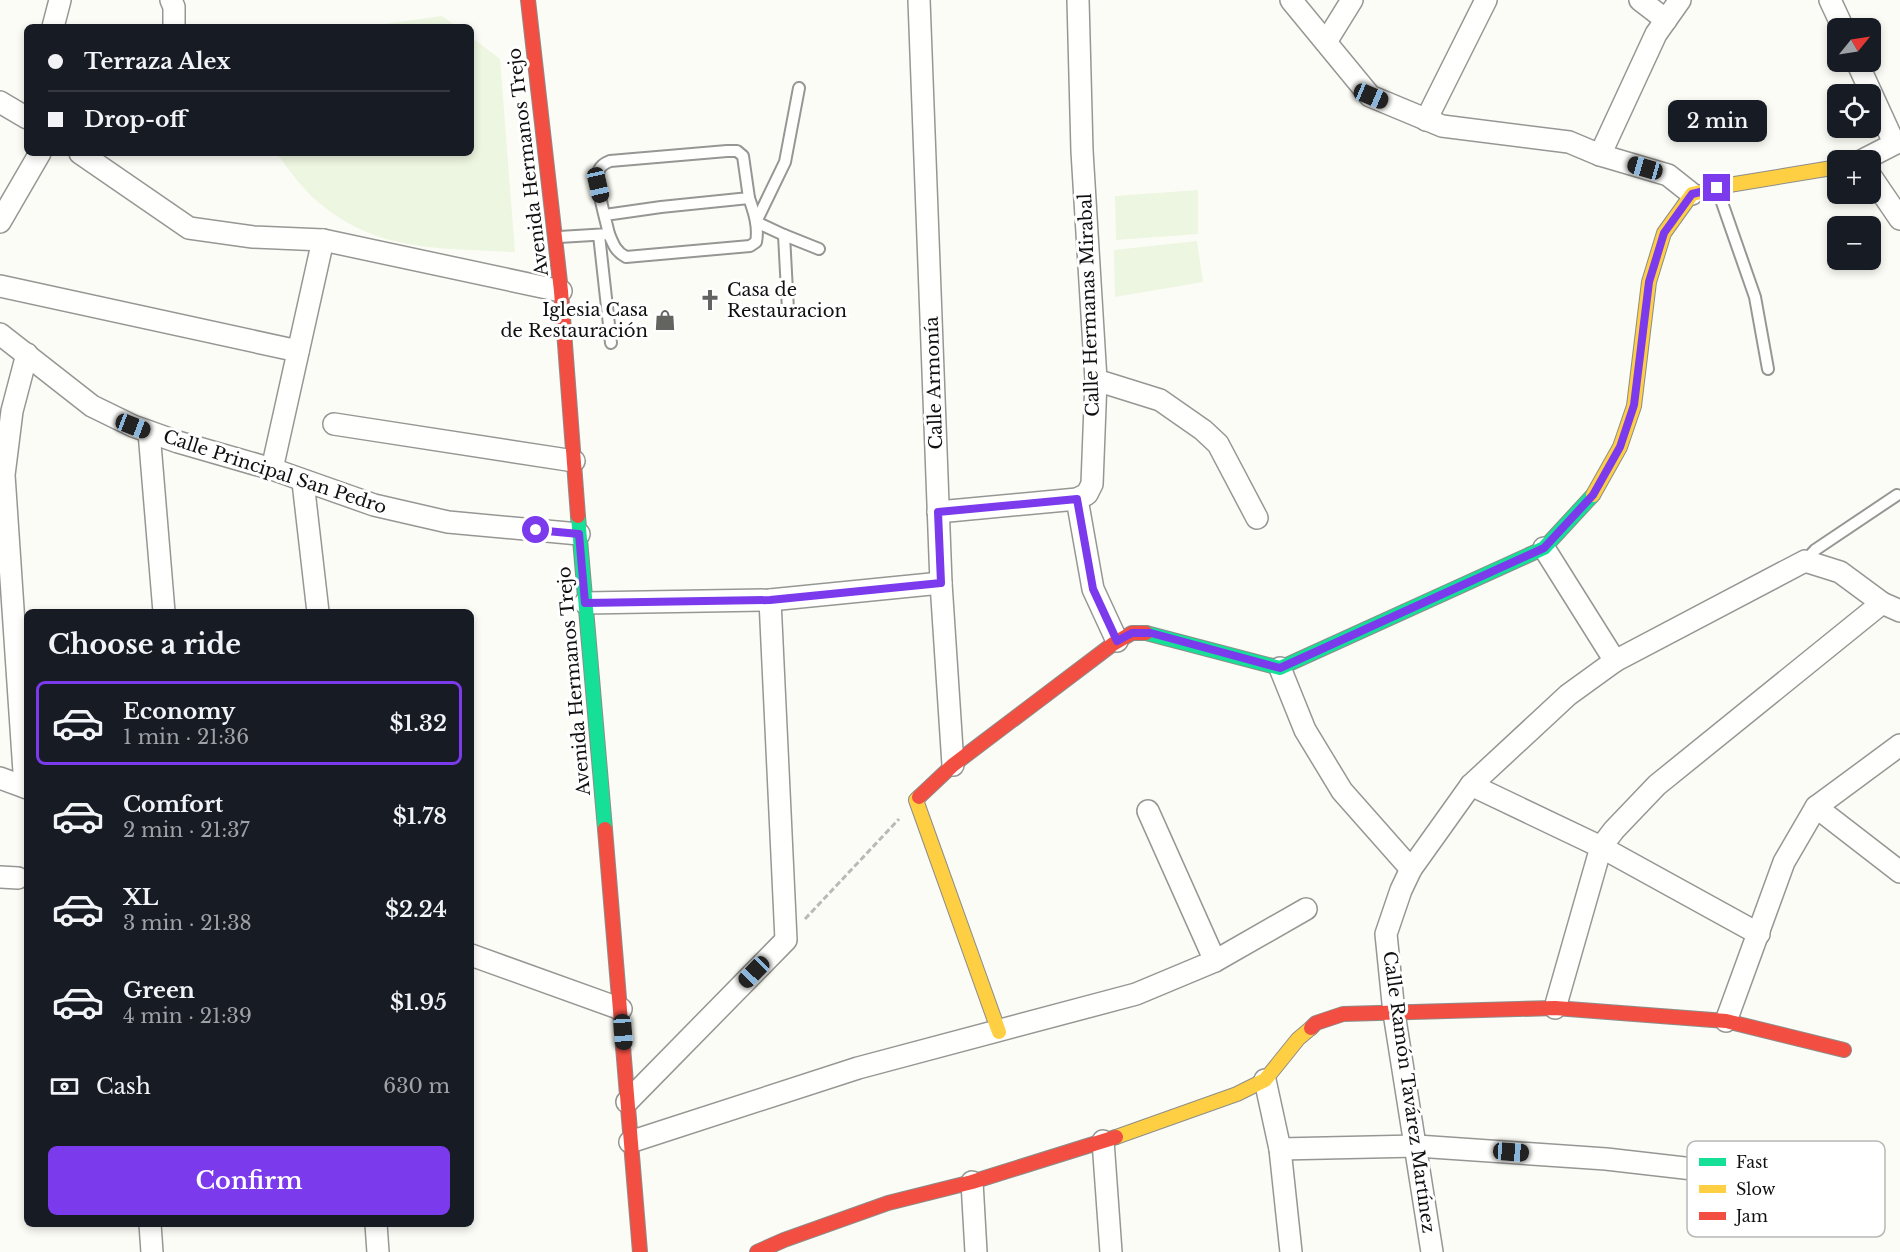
<!DOCTYPE html>
<meta charset="utf-8">
<style>
body{margin:0;font-family:"Libre Baskerville",serif;background:#242831;color:#f1f3f6;height:100vh;display:flex;flex-direction:column;font-size:22px;white-space:nowrap}
*{box-sizing:border-box;margin:0}
p{font-size:20px;color:#9ea1a6}
.icon{flex:none;width:33px;height:33px;fill:none;stroke:currentColor;stroke-width:2;stroke-linecap:round;stroke-linejoin:round}
.map{position:relative;flex:1;overflow:hidden}
.drawer{position:absolute;left:24px;top:609px;width:450px;height:618px;display:flex;flex-direction:column;background:#171b24;border-radius:9px;box-shadow:0 3px 9px #0003}
.drawer>*{flex:none}
.banner{position:absolute;left:24px;top:24px;width:450px;height:132px;border-radius:9px;box-shadow:0 3px 9px #0003;display:grid;align-content:center;height:132px;padding:0 24px;background:#171b24}
.needle{width:39px;rotate:60deg}
.controls{position:absolute;left:1827px;top:18px;display:grid;gap:12px}
.controls a{display:grid;place-items:center;width:54px;height:54px;border-radius:9px;background:#171b24;box-shadow:0 3px 9px #0003;font-size:30px}
.end{position:absolute;width:27px;height:27px;margin:-14px;border:8px solid #7c3aed;background:#fff;box-shadow:0 0 0 3px #fff}
.from{border-radius:50%}
.bubble{position:absolute;height:42px;border-radius:9px;background:#171b24;box-shadow:0 3px 9px #0003;font-size:20px;font-weight:600;line-height:42px;text-align:center}
.car{position:absolute;width:18px;height:36px;margin:-18px -9px;border-radius:8px;box-shadow:0 0 4px 2px #0007;background:linear-gradient(#222 24%,#8ab4d8 0 40%,#222 0 76%,#8ab4d8 0 86%,#222 0)}
.banner b{display:flex;align-items:center;gap:21px;height:57px;font-size:22px}
.banner b+b{border-top:2px solid #363941}
.banner i{width:15px;height:15px;background:#f1f3f6}
ul{padding:0;list-style:none}
li{display:flex;align-items:center;gap:18px;height:84px;margin:0 12px 9px;padding:0 12px;border:3px solid transparent;border-radius:9px}
li div{flex:1}
li b{display:block;font-size:22px}
li em{font-style:normal;font-weight:600}
li.on{border-color:#7c3aed}
li>.icon{width:54px;height:54px;stroke-width:1.5}
h2{padding:0 24px;font-size:27px;line-height:72px}
.pay{display:flex;align-items:center;gap:15px;height:66px;padding:0 24px;font-size:22px}
.pay p{margin-inline-start:auto}
.primary-button{display:flex;gap:12px;margin-top:auto;padding:12px 24px}
.primary-button a{flex:1;height:69px;border-radius:9px;background:#7c3aed;color:#fff;font-size:24px;font-weight:600;line-height:69px;text-align:center}
.map>svg:first-child{display:block}
.pitch{fill:#edf6e0}
.lines{fill:none;stroke-linecap:round;stroke-linejoin:round}
.lane-casing{stroke:#969694;stroke-width:14}
.street-casing{stroke:#969694;stroke-width:24}
.fast-casing{stroke:#8d8d8a;stroke-width:16}
.slow-casing{stroke:#8d8d8a;stroke-width:16}
.jam-casing{stroke:#8d8d8a;stroke-width:16}
.path{stroke:#b9b9b8;stroke-width:3;stroke-dasharray:6 3;stroke-linecap:butt}
.lane{stroke:#fffffe;stroke-width:10}
.street{stroke:#fffffe;stroke-width:21}
.fast{stroke:#16e098;stroke-width:14}
.slow{stroke:#ffcf43;stroke-width:14}
.jam{stroke:#f24e42;stroke-width:14}
.route{stroke:#7c3aed;stroke-width:8}
.labels{text-anchor:middle;dominant-baseline:central;stroke-width:6;stroke-linejoin:round;paint-order:stroke}
.street-label{font-size:18px;fill:#101010;stroke:#fff}
.poi-label{font-size:18px;fill:#101010;stroke:#fff;text-anchor:start}
.key{fill:#fff;stroke:#b7b7b7;stroke-width:1.5}
.key-label{font-size:16px;fill:#101010}
</style>
<div class="map">
<svg width="1900" height="1252" viewBox="0 0 1900 1252">
<rect width="100%" height="100%" fill="#fcfcf6"/>
<g class="pitch">
<path d="M 442,16 L 457,27 L 363,27 Z"/>
<path d="M 471,37 L 500,59 L 515,252 C 442,248 378,253 318,202 C 302,189 289,169 276,153 L 471,153 Z"/>
<path d="M 1198,190 L 1198,234 L 1116,240 L 1115,196 Z"/>
<path d="M 1197,241 L 1203,282 L 1115,297 L 1114,250 Z"/>
</g>
<g class="lines">
<defs>
<g id="lane">
<path d="M 799,88 L 785,162 L 756,222 L 784,235 L 819,249"/>
<path d="M 1718,191 L 1755,297 L 1768,369"/>
<path d="M 609,234 C 613,244 616,252 626,257 L 750,246 L 756,242 C 759,227 754,212 749,198"/>
<path d="M 599,235 L 611,343"/>
<path d="M 784,235 L 788,310"/>
<path d="M 559,237 L 609,234 C 606,220 594,182 599,170 C 601,165 605,163 610,161 L 727,151 L 737,151 L 743,156 L 749,198 L 661,207 L 605,215"/>
<path d="M 1805,561 L 1815,550 L 1897,495"/>
</g>
<g id="street">
<path d="M 171,0 L 174,7 L 174,27"/>
<path d="M 919,0 L 941,583 L 953,765"/>
<path d="M 1291,0 L 1370,96 L 1442,126 L 1569,142 L 1600,155 L 1668,175 L 1692,194"/>
<path d="M 1640,0 L 1666,20"/>
<path d="M 1830,0 L 1843,28"/>
<path d="M 53,27 L 60,0"/>
<path d="M 1326,42 L 1352,0"/>
<path d="M 1857,62 L 1894,143"/>
<path d="M 0,102 L 27,118"/>
<path d="M 1426,120 L 1486,0"/>
<path d="M 80,153 L 189,228 L 253,237 L 323,240 L 561,291"/>
<path d="M 1600,155 L 1656,34 L 1680,0"/>
<path d="M 1863,160 L 1900,141"/>
<path d="M 1870,175 L 1900,219"/>
<path d="M 0,222 L 40,153"/>
<path d="M 0,286 L 298,351"/>
<path d="M 0,334 L 92,406 L 133,426 L 178,442 L 272,469 L 374,505 L 448,522 L 579,534"/>
<path d="M 1096,380 L 1160,400 L 1203,430 L 1218,444 L 1257,518"/>
<path d="M 334,424 L 574,461"/>
<path d="M 149,432 L 164,612"/>
<path d="M 272,469 L 323,240"/>
<path d="M 303,482 L 318,612"/>
<path d="M 1077,499 L 1093,589 L 1117,641"/>
<path d="M 938,512 L 1077,499 L 1087,494 L 1092,484 L 1096,380 L 1082,151 L 1078,0"/>
<path d="M 1544,548 L 1615,661"/>
<path d="M 585,603 L 770,600 L 941,583"/>
<path d="M 1280,668 L 1305,730 L 1342,791 L 1411,869"/>
<path d="M 0,778 L 27,788"/>
<path d="M 1471,785 L 1601,847 L 1759,934"/>
<path d="M 25,787 L 4,475 L 12,411 L 27,354"/>
<path d="M 1816,807 L 1900,872"/>
<path d="M 1148,811 L 1215,961"/>
<path d="M 0,877 L 18,878"/>
<path d="M 471,955 L 621,1009"/>
<path d="M 1555,1008 L 1601,847 L 1614,830 L 1657,785 L 1882,603"/>
<path d="M 1726,1021 L 1784,862 L 1816,807 L 1900,745"/>
<path d="M 1265,1080 L 1280,1149 L 1291,1252"/>
<path d="M 627,1102 L 786,940 L 770,600"/>
<path d="M 1103,1141 L 1111,1252"/>
<path d="M 630,1142 L 858,1068 L 1136,994 L 1215,961 L 1306,909"/>
<path d="M 1280,1149 L 1417,1146 L 1606,1159 L 1754,1176"/>
<path d="M 972,1182 L 976,1252"/>
<path d="M 150,1224 L 152,1252"/>
<path d="M 376,1224 L 378,1252"/>
<path d="M 1432,1252 L 1394,1013 L 1386,934 L 1401,890 L 1411,869 L 1471,785 L 1568,695 L 1615,661 L 1805,561 L 1840,572 L 1882,603 L 1900,611"/>
</g>
<g id="fast">
<path d="M 578,516 L 605,829"/>
<path d="M 1146,633 L 1280,668 L 1544,548 L 1593,495"/>
</g>
<g id="slow">
<path d="M 1593,495 L 1620,447 L 1634,406 L 1649,282 L 1664,233 L 1692,194 L 1735,184 L 1838,167"/>
<path d="M 919,797 L 916,800 L 999,1032"/>
<path d="M 1116,1137 L 1237,1094 L 1265,1080 L 1298,1039 L 1311,1028"/>
</g>
<g id="jam">
<path d="M 528,0 L 561,291 L 578,516"/>
<path d="M 919,797 L 953,765 L 1113,644 L 1132,633 L 1146,633"/>
<path d="M 605,829 L 640,1252"/>
<path d="M 1311,1028 L 1316,1023 L 1343,1014 L 1555,1008 L 1726,1021 L 1844,1050"/>
<path d="M 757,1252 L 784,1240 L 888,1203 L 972,1182 L 1116,1137"/>
</g>
</defs>
<use href="#lane" class="lane-casing"/>
<use href="#street" class="street-casing"/>
<use href="#fast" class="fast-casing"/>
<use href="#slow" class="slow-casing"/>
<use href="#jam" class="jam-casing"/>
<path class="path" d="M 805,919 L 899,819"/>
<use href="#lane" class="lane"/>
<use href="#street" class="street"/>
<use href="#fast" class="fast"/>
<use href="#slow" class="slow"/>
<use href="#jam" class="jam"/>
</g>
<g class="lines">
<path class="route" d="M 536,530 L 579,534 L 585,603 L 770,600 L 941,583 L 938,512 L 1077,499 L 1093,589 L 1117,641 L 1132,633 L 1151,633 L 1280,668 L 1544,548 L 1593,495 L 1620,447 L 1634,405 L 1649,282 L 1664,233 L 1692,194 L 1717,188"/>
</g>
<defs>
<symbol id="church-bare" viewBox="-9 -9 18 18"><path d="M-1.2-6h2.4v3.5h3.3v2.4h-3.3V6h-2.4V-.1h-3.3v-2.4h3.3Z" fill="#636360" stroke="#fff" stroke-width="2.5" paint-order="stroke"/></symbol>
<symbol id="shop-bare" viewBox="-9 -9 18 18"><path d="M-5-2.5h2.3a2.7 3.5 0 0 1 5.4 0H5L5.5 6h-11ZM-1.5-2.5h3a1.5 2.3 0 0 0-3 0Z" fill="#636360" stroke="#fff" stroke-width="2.5" paint-order="stroke"/></symbol>
</defs>
<g fill-rule="evenodd">
<use href="#church-bare" x="695" y="285" width="30" height="30"/>
<use href="#shop-bare" x="650" y="305" width="30" height="30"/>
</g>
<g class="labels">
<g class="street-label">
<text transform="translate(528 162) rotate(-97)">Avenida Hermanos Trejo</text>
<text transform="translate(1089 305) rotate(-92)">Calle Hermanas Mirabal</text>
<text transform="translate(934 383) rotate(-92)">Calle Armonía</text>
<text transform="translate(275 472) rotate(18)">Calle Principal San Pedro</text>
<text transform="translate(574 681) rotate(-95)">Avenida Hermanos Trejo</text>
<text transform="translate(1409 1092) rotate(82)">Calle Ramón Tavárez Martínez</text>
</g>
<g class="poi-label">
<text x="727" y="290">Casa de<tspan x="727" dy="21">Restauracion</tspan></text>
<text x="648" y="310" text-anchor="end">Iglesia Casa<tspan x="648" dy="21">de Restauración</tspan></text>
</g>
</g>
<rect x="1687" y="1141" width="198" height="96" rx="9" class="key"/>
<rect x="1699" y="1158" width="27" height="8" fill="#16e098"/>
<rect x="1699" y="1185" width="27" height="8" fill="#ffcf43"/>
<rect x="1699" y="1212" width="27" height="8" fill="#f24e42"/>
<g class="key-label">
<text x="1736" y="1168">Fast</text>
<text x="1736" y="1195">Slow</text>
<text x="1736" y="1222">Jam</text>
</g>
</svg>
<div class="controls">
<a><svg class="needle" viewBox="-14 -14 28 28"><path d="M0-13l5 13h-10z" fill="#e53935"/><path d="M0 13l5-13h-10z" fill="#9ea1a6"/></svg></a>
<a><svg class="icon" aria-label="locate" viewBox="0 0 24 24"><circle cx="12" cy="12" r="6"/><path d="M12 2v4M12 18v4M2 12h4M18 12h4"/></svg></a>
<a>+</a>
<a>−</a>
</div>
<i class="end from" style="left:536px;top:530px"></i>
<i class="end" style="left:1717px;top:188px"></i>
<div class="bubble" style="left:1668px;top:100px;width:99px">2 min</div>
<i class="car" style="left:1371px;top:96px;rotate:113deg"></i>
<i class="car" style="left:1645px;top:168px;rotate:286deg"></i>
<i class="car" style="left:598px;top:185px;rotate:167deg"></i>
<i class="car" style="left:133px;top:426px;rotate:111deg"></i>
<i class="car" style="left:754px;top:972px;rotate:224deg"></i>
<i class="car" style="left:623px;top:1032px;rotate:176deg"></i>
<i class="car" style="left:1511px;top:1152px;rotate:94deg"></i>
<div class="banner">
<b><i class="from"></i>Terraza Alex</b>
<b><i></i>Drop-off</b>
</div>
<section class="drawer">
<h2>Choose a ride</h2>
<ul>
<li class="on"><svg class="icon" aria-label="car" viewBox="0 0 24 24"><path d="M5 17H2v-5l4-1 3-4h7l3 4 3 1v5h-3M9 17h6M6 11h13"/><circle cx="7" cy="17" r="2"/><circle cx="17" cy="17" r="2"/></svg><div><b>Economy</b><p>1 min · 21:36</p></div><em>$1.32</em></li>
<li><svg class="icon" aria-label="car" viewBox="0 0 24 24"><path d="M5 17H2v-5l4-1 3-4h7l3 4 3 1v5h-3M9 17h6M6 11h13"/><circle cx="7" cy="17" r="2"/><circle cx="17" cy="17" r="2"/></svg><div><b>Comfort</b><p>2 min · 21:37</p></div><em>$1.78</em></li>
<li><svg class="icon" aria-label="car" viewBox="0 0 24 24"><path d="M5 17H2v-5l4-1 3-4h7l3 4 3 1v5h-3M9 17h6M6 11h13"/><circle cx="7" cy="17" r="2"/><circle cx="17" cy="17" r="2"/></svg><div><b>XL</b><p>3 min · 21:38</p></div><em>$2.24</em></li>
<li><svg class="icon" aria-label="car" viewBox="0 0 24 24"><path d="M5 17H2v-5l4-1 3-4h7l3 4 3 1v5h-3M9 17h6M6 11h13"/><circle cx="7" cy="17" r="2"/><circle cx="17" cy="17" r="2"/></svg><div><b>Green</b><p>4 min · 21:39</p></div><em>$1.95</em></li>
</ul>
<div class="pay"><svg class="icon" aria-label="cash" viewBox="0 0 24 24"><path d="M3 7h18v10H3z"/><circle cx="12" cy="12" r="2"/></svg>Cash<p>630 m</p></div>
<div class="primary-button"><a>Confirm</a></div>
</section>
</div>
